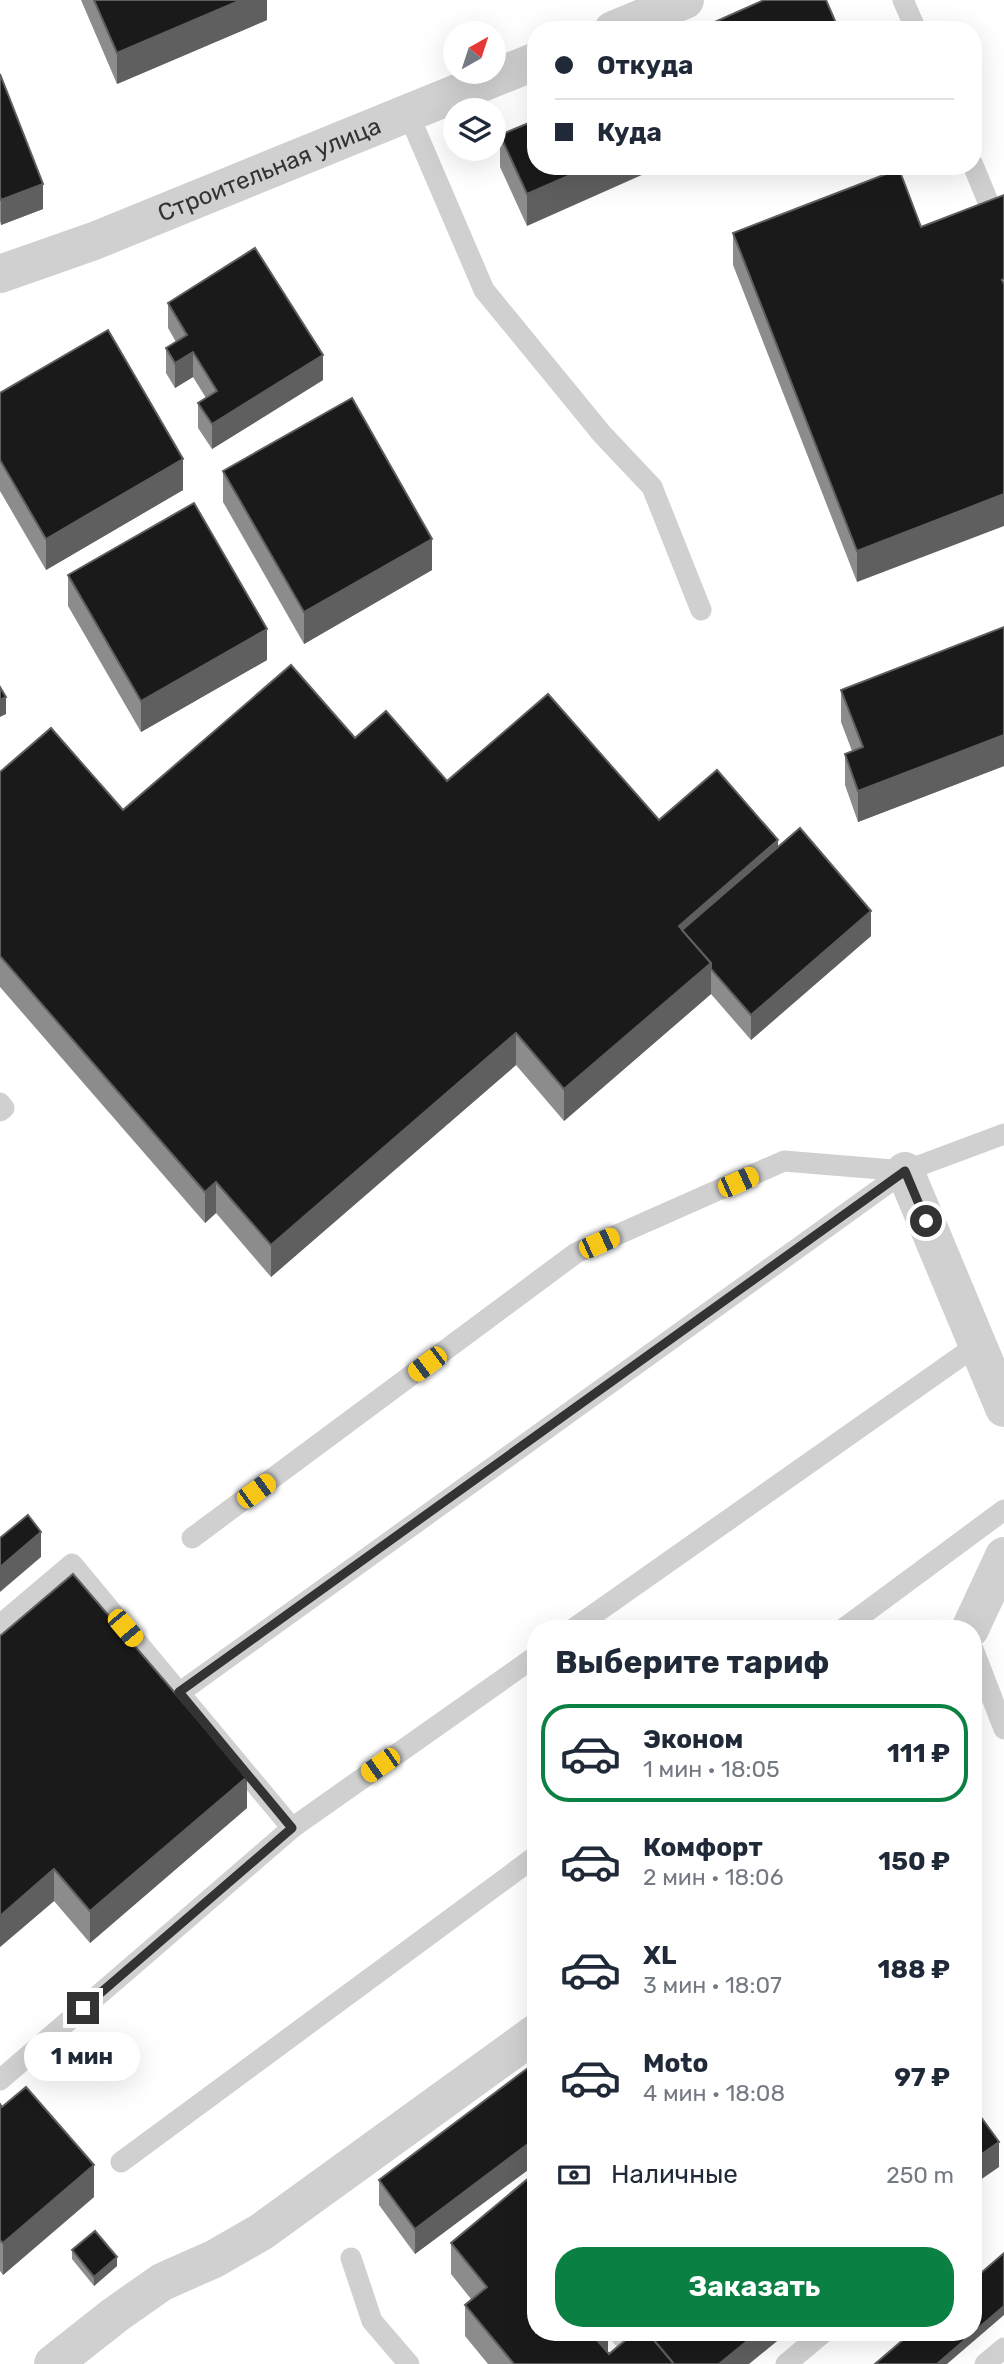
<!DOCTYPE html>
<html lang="ru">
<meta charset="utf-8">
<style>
body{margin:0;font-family:Rubik,sans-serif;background:#f2f2f3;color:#1f2937;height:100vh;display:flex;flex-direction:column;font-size:26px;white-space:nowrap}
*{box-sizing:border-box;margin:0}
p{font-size:23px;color:#747a83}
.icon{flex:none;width:38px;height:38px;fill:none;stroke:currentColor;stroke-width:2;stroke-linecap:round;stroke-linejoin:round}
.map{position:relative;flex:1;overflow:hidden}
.panel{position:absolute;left:527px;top:1620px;width:455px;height:721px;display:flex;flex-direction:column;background:#fff;border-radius:28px;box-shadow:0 7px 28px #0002}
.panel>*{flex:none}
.banner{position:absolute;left:527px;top:21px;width:455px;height:154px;border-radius:28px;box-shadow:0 7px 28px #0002;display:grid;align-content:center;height:154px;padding:0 28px;background:#fff}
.needle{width:46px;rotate:39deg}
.tools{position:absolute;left:443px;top:21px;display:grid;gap:14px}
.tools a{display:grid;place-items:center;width:63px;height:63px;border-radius:50%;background:#fff;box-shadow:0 7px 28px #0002;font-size:35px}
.end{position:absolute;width:32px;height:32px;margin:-16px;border:9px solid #333;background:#fff;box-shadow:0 0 0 4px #fff}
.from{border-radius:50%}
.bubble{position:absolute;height:49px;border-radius:24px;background:#fff;box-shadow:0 7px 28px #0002;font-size:23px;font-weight:700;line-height:49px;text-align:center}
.car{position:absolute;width:21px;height:42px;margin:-21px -10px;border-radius:9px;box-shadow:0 0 5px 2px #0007;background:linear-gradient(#f5c518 24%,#345 0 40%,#f5c518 0 76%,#345 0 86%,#f5c518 0)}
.banner b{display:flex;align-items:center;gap:24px;height:66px;font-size:26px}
.banner b+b{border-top:2px solid #e0e1e3}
.banner i{width:18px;height:18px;background:#1f2937}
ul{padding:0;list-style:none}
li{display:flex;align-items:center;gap:21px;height:98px;margin:0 14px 10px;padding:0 14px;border:4px solid transparent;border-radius:28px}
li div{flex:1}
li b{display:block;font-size:26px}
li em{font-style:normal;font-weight:700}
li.current{border-color:#0b8043}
li>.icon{width:63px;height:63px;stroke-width:1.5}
h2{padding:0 28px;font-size:32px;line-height:84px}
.pay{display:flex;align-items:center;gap:18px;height:77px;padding:0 28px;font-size:26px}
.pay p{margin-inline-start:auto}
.button{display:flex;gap:14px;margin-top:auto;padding:14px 28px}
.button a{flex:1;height:80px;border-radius:28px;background:#0b8043;color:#fff;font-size:28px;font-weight:700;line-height:80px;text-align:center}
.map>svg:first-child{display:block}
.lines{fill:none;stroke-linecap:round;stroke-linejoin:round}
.service{stroke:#d0d0d0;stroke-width:21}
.minor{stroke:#d0d0d0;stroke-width:38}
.wall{fill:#8c8c8c}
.shaded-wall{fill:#5f5f5f}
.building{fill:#1a1a1a;stroke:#5f5f5f;stroke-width:2}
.route{stroke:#333;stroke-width:9}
.labels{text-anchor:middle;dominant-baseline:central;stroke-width:7;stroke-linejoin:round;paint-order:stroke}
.street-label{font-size:24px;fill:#333;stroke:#fff}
</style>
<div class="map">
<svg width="1004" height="2364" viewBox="0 0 1004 2364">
<rect width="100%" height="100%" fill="#fff"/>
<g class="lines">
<g class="service">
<path d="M 903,0 L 916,30"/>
<path d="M 408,113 L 484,290 L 602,434 L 652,487 L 701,610"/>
<path d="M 973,165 L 989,204"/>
<path d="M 0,1103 L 4,1108 L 0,1111"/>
<path d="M 192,1538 L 576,1253 L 784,1161 L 905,1171"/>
<path d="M 0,1625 L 72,1564 L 292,1828"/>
<path d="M 573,1629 L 977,1345"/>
<path d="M 843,1629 L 1004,1510"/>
<path d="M 973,1649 L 1004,1729"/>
<path d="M 179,1693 L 905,1171 L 1004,1134"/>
<path d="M 0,2080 L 292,1828 L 536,1656"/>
<path d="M 121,2162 L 536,1856"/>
<path d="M 351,2258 L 372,2321 L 409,2364"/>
<path d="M 622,2337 L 626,2333"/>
<path d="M 786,2364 L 823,2333"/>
<path d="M 985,2364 L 1004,2348"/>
</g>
<g class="minor">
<path d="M 613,30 L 685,0"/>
<path id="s1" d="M 0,274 L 94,241 L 536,61"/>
<path d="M 905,1171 L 1004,1408"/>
<path d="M 970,1629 L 1004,1556"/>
<path d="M 53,2364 L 115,2315 L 162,2282 L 214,2259 L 261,2232 L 536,2033"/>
</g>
</g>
<g class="wall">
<path d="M 81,0 L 267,0 L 267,20 L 117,84 Z"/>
<path d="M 0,74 L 43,209 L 1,225 L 0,221 Z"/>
<path d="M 536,120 L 527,226 L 500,167 L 500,135 Z"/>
<path d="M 921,227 L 857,582 L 733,265 L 733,233 Z"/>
<path d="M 168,303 L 323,380 L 212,449 L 198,428 L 198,403 L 206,398 L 193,377 L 175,388 L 166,373 L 166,348 L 176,342 L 168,328 Z"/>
<path d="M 0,393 L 183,490 L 46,570 L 0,491 Z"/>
<path d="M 223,471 L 432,570 L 304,644 L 223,502 Z"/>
<path d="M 68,575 L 267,660 L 141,732 L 68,606 Z"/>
<path d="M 1004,627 L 1004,766 L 858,822 L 845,785 L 845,754 L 852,751 L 841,722 L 841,690 Z"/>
<path d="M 355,738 L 447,781 L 659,820 L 778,847 L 871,936 L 751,1040 L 711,994 L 564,1121 L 516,1065 L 271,1277 L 216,1213 L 205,1223 L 0,987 L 0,772 L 123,810 Z"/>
<path d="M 0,1636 L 247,1808 L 90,1943 L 54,1901 L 0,1947 Z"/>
<path d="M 536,2062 L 536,2164 L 415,2254 L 379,2205 L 379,2180 Z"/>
<path d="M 0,2104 L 94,2197 L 3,2275 L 0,2271 Z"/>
<path d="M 451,2243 L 536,2333 L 608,2333 L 608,2352 L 609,2354 L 749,2364 L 488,2364 L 465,2336 L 465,2305 L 471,2299 L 451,2274 Z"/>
<path d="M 72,2250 L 117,2266 L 94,2286 L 72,2259 Z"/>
</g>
<g class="shaded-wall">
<path d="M 241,0 L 267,0 L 267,20 L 117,84 L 117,53 Z"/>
<path d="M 591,166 L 662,166 L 527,226 L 527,194 Z"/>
<path d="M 43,184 L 43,209 L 1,225 L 1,200 Z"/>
<path d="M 193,352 L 193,377 L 175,388 L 175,363 Z"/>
<path d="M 323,355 L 323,380 L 212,449 L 212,424 Z"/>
<path d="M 183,459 L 183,490 L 46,570 L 46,539 Z"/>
<path d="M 1004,494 L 1004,526 L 857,582 L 857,551 Z"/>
<path d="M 432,539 L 432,570 L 304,644 L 304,612 Z"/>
<path d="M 267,629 L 267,660 L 141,732 L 141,701 Z"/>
<path d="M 6,697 L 6,714 L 0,717 L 0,700 Z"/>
<path d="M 1004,735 L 1004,766 L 858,822 L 858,791 Z"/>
<path d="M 778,840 L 778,872 L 691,947 L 679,926 Z"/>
<path d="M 871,911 L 871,936 L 751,1040 L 751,1015 Z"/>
<path d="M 711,963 L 711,994 L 564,1121 L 564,1089 Z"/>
<path d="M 516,1033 L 516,1065 L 271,1277 L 271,1245 Z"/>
<path d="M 216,1182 L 216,1213 L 205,1223 L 205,1192 Z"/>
<path d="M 41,1532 L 41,1557 L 0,1592 L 0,1567 Z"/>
<path d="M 247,1777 L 247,1808 L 90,1943 L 90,1911 Z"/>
<path d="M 54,1869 L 54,1901 L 0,1947 L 0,1916 Z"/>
<path d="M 536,2138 L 536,2164 L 415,2254 L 415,2229 Z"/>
<path d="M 999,2142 L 999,2167 L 973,2185 L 973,2160 Z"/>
<path d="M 94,2165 L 94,2197 L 3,2275 L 3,2243 Z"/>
<path d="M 117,2257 L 117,2266 L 94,2286 L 94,2277 Z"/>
<path d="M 1004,2306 L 1004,2315 L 947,2364 L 937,2364 Z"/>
<path d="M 604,2333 L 608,2333 L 608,2361 L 596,2339 Z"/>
<path d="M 757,2333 L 787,2333 L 749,2364 L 719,2364 Z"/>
</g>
<g class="building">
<path d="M 94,0 L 241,0 L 117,53 Z"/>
<path d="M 764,0 L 826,0 L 839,30 L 697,30 Z"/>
<path d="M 0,74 L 43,184 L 1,200 L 0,196 Z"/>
<path d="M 536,120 L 536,166 L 591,166 L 527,194 L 500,135 Z"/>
<path d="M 899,169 L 921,227 L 1004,195 L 1004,279 L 1002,280 L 1004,284 L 1004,494 L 857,551 L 733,233 Z"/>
<path d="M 255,248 L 323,355 L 212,424 L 198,403 L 217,391 L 193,352 L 175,363 L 166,348 L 187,335 L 168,303 Z"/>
<path d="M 108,330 L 183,459 L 46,539 L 0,460 L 0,393 Z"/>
<path d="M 352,398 L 432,539 L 304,612 L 223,471 Z"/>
<path d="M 194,503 L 267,629 L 141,701 L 68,575 Z"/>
<path d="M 1004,627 L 1004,735 L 858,791 L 845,754 L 863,747 L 841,690 Z"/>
<path d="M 291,665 L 355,738 L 386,711 L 447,781 L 548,694 L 659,820 L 717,770 L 778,840 L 679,926 L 711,963 L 564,1089 L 516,1033 L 271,1245 L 216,1182 L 205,1192 L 0,956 L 0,772 L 51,728 L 123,810 Z"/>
<path d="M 0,687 L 6,697 L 0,700 Z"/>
<path d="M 800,828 L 871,911 L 751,1015 L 711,969 L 711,963 L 682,930 Z"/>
<path d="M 28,1515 L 41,1532 L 0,1567 L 0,1538 Z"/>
<path d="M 73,1574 L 247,1777 L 90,1911 L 54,1869 L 0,1916 L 0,1636 Z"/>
<path d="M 536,2062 L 536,2138 L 415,2229 L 379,2180 Z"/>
<path d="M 26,2087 L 94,2165 L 3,2243 L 0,2240 L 0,2104 L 2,2107 Z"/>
<path d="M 973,2106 L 999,2142 L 973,2160 Z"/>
<path d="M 536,2172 L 536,2333 L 604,2333 L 596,2339 L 609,2354 L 634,2333 L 648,2333 L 674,2364 L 514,2364 L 465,2305 L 487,2287 L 451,2243 Z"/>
<path d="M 95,2231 L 117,2257 L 94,2277 L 72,2250 Z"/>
<path d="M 1004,2253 L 1004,2306 L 937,2364 L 875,2364 L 911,2333 L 973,2333 L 973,2280 Z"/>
<path d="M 648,2333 L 757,2333 L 719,2364 L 674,2364 Z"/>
</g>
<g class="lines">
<path class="route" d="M 83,2008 L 292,1828 L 179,1692 L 905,1171 L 926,1221"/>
</g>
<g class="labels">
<g class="street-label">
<text stroke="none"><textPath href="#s1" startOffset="289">Строительная улица</textPath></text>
</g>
</g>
</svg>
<div class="tools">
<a><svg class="needle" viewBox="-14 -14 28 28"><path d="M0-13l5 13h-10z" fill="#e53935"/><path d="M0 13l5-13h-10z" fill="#747a83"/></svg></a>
<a><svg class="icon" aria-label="layers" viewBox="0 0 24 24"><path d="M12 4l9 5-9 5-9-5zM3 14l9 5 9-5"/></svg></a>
</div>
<i class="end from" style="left:926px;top:1221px"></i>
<i class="end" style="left:83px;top:2008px"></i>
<div class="bubble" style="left:24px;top:2032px;width:116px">1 мин</div>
<i class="car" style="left:738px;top:1182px;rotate:66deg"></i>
<i class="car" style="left:599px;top:1243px;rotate:66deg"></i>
<i class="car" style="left:427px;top:1364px;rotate:233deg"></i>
<i class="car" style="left:256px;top:1491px;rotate:54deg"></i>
<i class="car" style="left:125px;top:1628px;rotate:140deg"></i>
<i class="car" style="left:380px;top:1765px;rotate:235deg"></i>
<div class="banner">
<b><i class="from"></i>Откуда</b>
<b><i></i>Куда</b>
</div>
<section class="panel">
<h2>Выберите тариф</h2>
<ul>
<li class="current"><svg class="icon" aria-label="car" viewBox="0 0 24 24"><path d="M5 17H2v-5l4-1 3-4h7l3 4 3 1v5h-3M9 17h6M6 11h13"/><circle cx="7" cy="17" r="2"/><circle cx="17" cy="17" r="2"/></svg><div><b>Эконом</b><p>1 мин · 18:05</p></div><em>111 ₽</em></li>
<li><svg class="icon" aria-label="car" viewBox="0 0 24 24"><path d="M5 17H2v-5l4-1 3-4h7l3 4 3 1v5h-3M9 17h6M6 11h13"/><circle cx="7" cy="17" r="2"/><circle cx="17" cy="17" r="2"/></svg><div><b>Комфорт</b><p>2 мин · 18:06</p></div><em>150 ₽</em></li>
<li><svg class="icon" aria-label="car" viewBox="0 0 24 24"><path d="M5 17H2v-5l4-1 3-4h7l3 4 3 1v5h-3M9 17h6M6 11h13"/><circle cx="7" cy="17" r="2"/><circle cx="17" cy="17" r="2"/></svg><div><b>XL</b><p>3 мин · 18:07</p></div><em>188 ₽</em></li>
<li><svg class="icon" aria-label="car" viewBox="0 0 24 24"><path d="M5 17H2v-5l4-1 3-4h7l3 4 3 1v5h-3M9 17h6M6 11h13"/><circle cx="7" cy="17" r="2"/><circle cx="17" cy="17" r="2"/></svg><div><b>Moto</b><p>4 мин · 18:08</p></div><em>97 ₽</em></li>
</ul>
<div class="pay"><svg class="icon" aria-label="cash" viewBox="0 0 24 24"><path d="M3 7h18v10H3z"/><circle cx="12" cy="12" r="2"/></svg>Наличные<p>250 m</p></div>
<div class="button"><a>Заказать</a></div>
</section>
</div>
